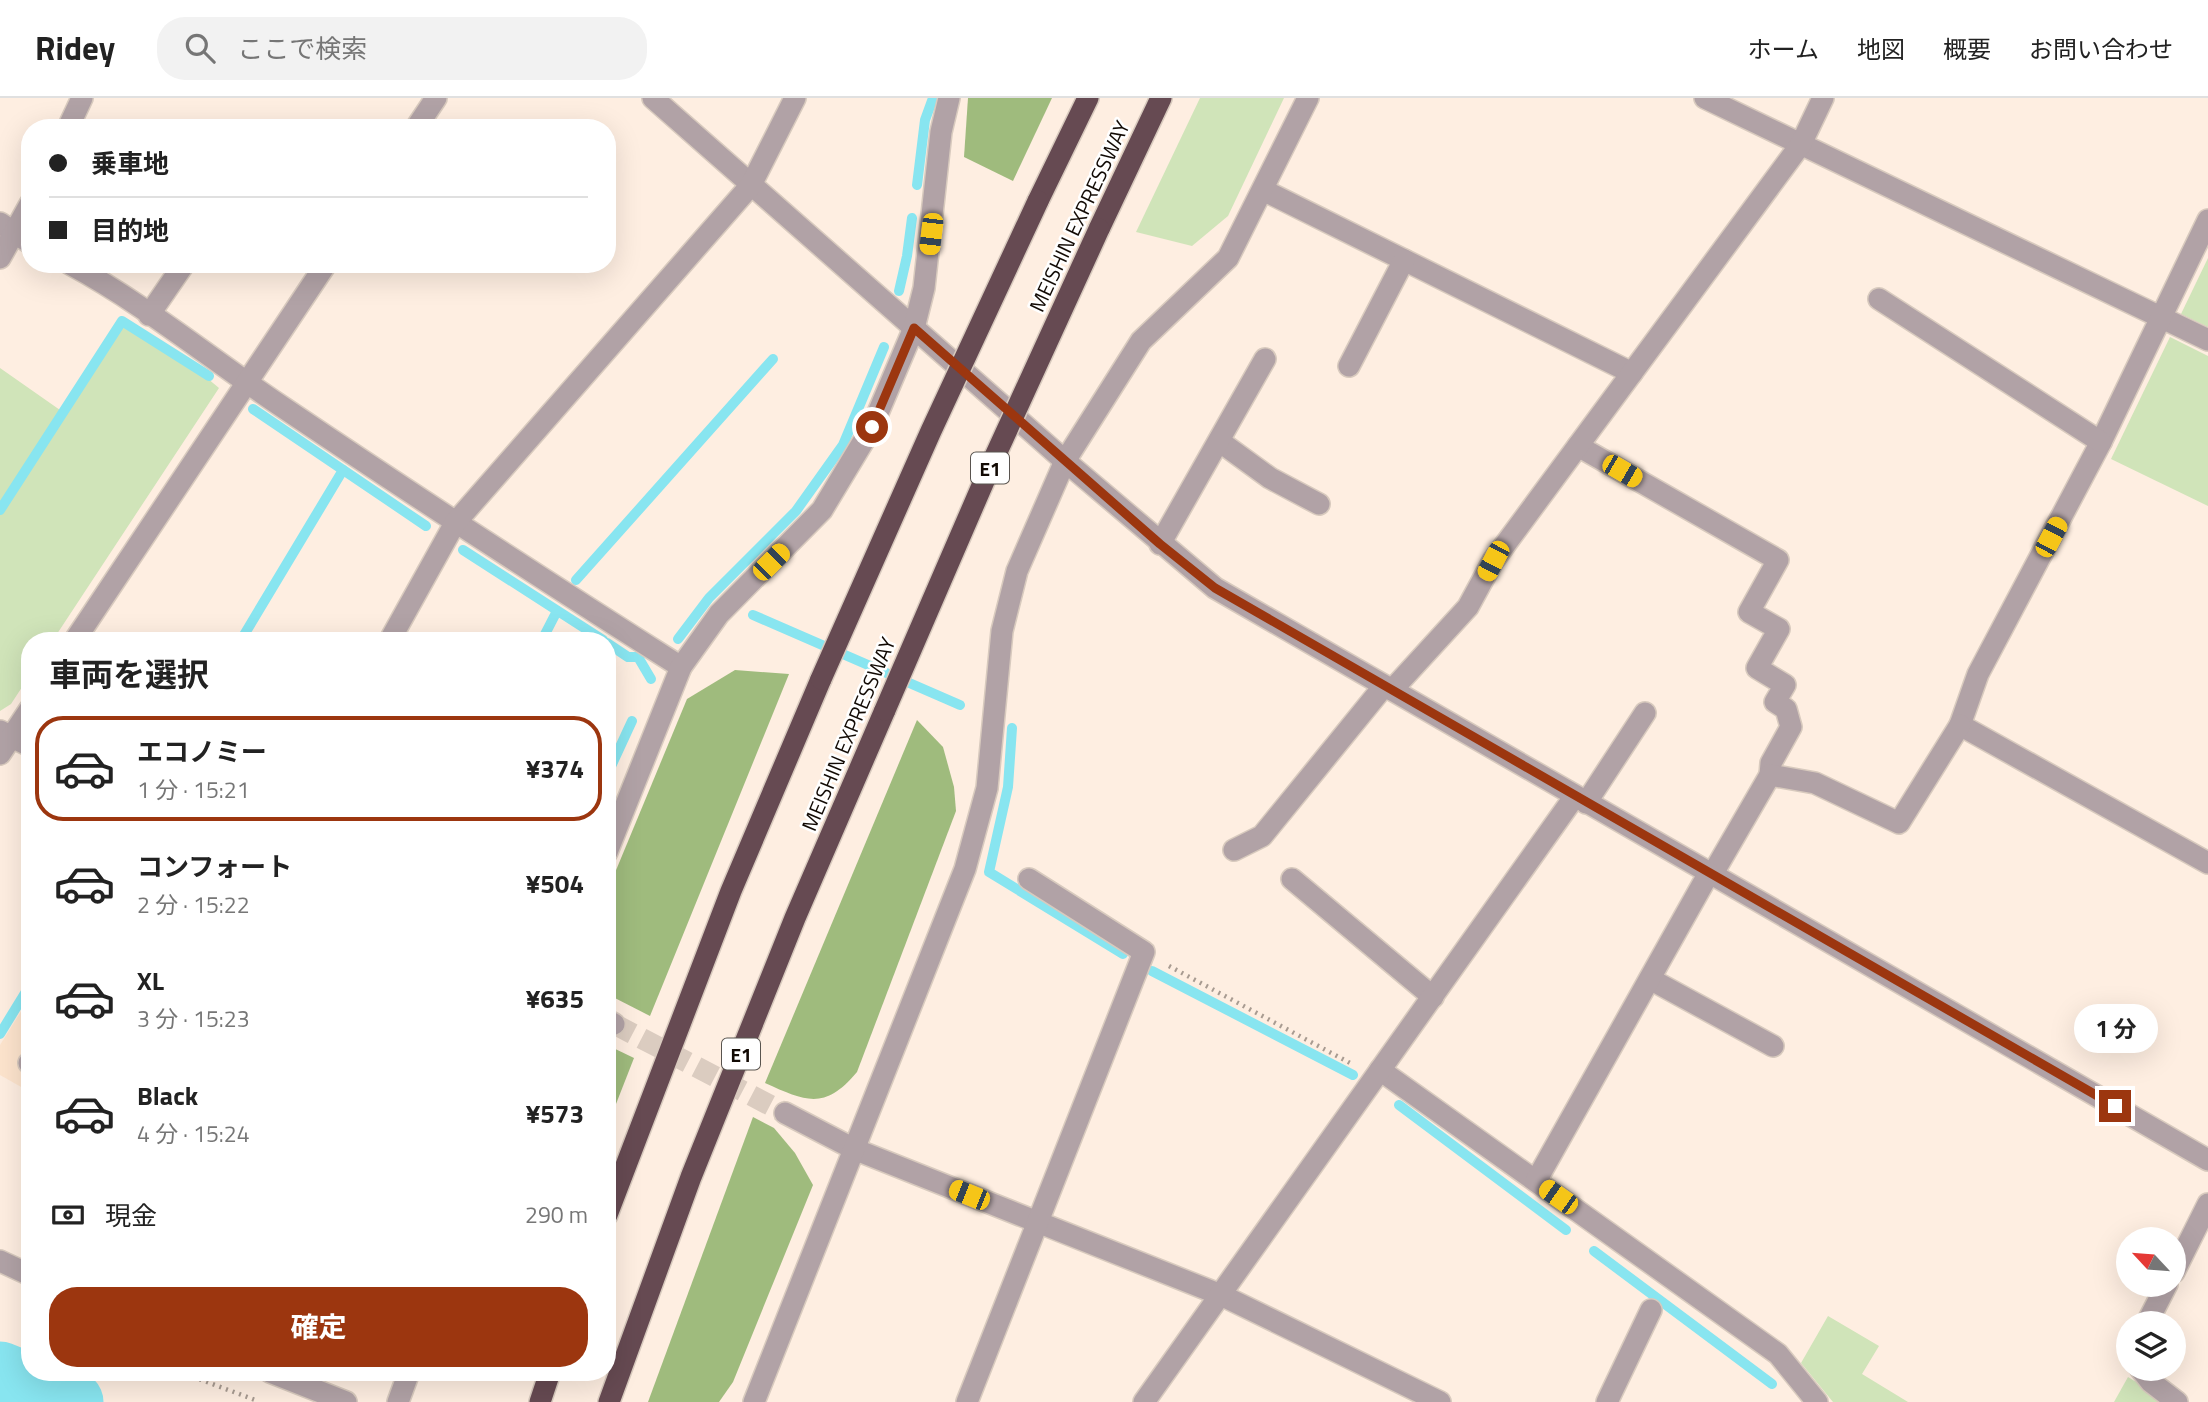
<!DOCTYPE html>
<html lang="ja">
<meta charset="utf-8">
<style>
body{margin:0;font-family:"Titillium Web","Noto Sans JP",sans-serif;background:#f2f2f2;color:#222;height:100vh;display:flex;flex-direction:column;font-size:26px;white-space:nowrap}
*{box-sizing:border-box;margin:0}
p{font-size:23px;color:#767676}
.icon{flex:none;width:38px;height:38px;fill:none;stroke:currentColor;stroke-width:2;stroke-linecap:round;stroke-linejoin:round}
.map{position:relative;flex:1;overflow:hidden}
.drawer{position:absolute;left:21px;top:534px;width:595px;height:749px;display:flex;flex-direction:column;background:#fff;border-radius:28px;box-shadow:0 7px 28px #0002}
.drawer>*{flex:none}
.banner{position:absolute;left:21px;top:21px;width:595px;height:154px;border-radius:28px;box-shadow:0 7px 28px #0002;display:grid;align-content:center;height:154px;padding:0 28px;background:#fff}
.needle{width:46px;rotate:296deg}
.tools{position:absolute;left:2116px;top:1129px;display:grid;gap:14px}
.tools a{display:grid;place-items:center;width:70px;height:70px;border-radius:50%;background:#fff;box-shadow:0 7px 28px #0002;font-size:35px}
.end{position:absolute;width:32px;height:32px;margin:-16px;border:9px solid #9c360f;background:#fff;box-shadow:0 0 0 4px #fff}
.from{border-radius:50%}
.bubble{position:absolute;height:49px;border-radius:24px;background:#fff;box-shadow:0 7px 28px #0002;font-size:23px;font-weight:700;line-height:49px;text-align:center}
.car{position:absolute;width:21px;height:42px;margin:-21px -10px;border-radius:9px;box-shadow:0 0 5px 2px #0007;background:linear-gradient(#f5c518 24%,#345 0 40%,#f5c518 0 76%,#345 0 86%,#f5c518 0)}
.banner b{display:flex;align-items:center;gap:24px;height:66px;font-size:26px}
.banner b+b{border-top:2px solid #e0e0e0}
.banner i{width:18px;height:18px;background:#222}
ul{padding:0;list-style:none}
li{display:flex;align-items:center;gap:21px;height:105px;margin:0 14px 10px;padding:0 14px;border:4px solid transparent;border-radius:28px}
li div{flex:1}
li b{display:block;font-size:26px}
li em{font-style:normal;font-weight:700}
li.current{border-color:#9c360f}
li>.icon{width:63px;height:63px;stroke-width:1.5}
h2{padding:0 28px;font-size:32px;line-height:84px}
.pay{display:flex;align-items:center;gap:18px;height:77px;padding:0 28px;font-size:26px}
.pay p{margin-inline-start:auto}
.button{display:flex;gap:14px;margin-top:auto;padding:14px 28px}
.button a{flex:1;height:80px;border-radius:28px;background:#9c360f;color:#fff;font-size:28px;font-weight:700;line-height:80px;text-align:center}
header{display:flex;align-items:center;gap:42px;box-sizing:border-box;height:98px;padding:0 35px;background:#fff;border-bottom:2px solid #e0e0e0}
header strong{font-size:33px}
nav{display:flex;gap:38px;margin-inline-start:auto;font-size:24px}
.search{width:490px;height:63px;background:#f2f2f2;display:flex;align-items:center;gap:18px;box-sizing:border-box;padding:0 24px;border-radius:28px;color:#767676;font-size:26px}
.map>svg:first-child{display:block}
.built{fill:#fde4cd}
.green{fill:#d0e4b9}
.forest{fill:#9fbb7d}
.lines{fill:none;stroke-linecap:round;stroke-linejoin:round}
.stream{stroke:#88e5f0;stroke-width:10}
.river{stroke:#88e5f0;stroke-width:63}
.minor-tunnel{stroke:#dbccc0;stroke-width:21;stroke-dasharray:21 10;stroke-linecap:butt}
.minor-casing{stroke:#d8cabe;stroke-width:24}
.highway-casing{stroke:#d8cabe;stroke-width:24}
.path{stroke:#a89b91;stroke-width:4.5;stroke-dasharray:2 5;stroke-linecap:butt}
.minor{stroke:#b1a2a6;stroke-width:21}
.highway{stroke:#664a52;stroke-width:21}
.highway-bridge-casing{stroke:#d8cabe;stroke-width:24;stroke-linecap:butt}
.highway-bridge{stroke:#664a52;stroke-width:21}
.route{stroke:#9c360f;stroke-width:9}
.labels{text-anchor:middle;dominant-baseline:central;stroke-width:5;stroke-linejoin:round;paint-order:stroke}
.shield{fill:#fff;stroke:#59544f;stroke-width:2}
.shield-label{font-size:19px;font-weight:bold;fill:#120a04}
.street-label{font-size:21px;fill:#120a04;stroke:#fff}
</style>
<header>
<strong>Ridey</strong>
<div class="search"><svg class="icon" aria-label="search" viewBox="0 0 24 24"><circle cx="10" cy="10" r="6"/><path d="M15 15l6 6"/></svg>ここで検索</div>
<nav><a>ホーム</a><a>地図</a><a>概要</a><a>お問い合わせ</a></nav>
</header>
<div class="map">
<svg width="2208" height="1304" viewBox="0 0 2208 1304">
<rect width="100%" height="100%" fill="#feeee1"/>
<path class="built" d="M 30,899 L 30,994 L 0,977 L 0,947 Z"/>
<g class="green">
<path d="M 1200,0 L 1284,0 L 1228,118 L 1192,148 L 1136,134 Z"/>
<path d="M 2208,160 L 2208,229 L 2181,216 Z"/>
<path d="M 119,226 L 207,280 L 219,290 L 53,542 L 30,542 L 30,577 L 11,606 L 0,613 L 0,270 L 60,312 Z"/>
<path d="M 2170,239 L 2208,258 L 2208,408 L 2111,361 Z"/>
<path d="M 1828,1218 L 1879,1248 L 1862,1276 L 1908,1304 L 1833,1304 L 1801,1265 Z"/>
<path d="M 2128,1279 L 2169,1304 L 2114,1304 Z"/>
</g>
<g class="forest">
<path d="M 968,0 L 1052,0 L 1013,83 L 964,59 Z"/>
<path d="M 735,572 L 789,576 L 650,918 L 607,896 L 607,794 L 687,601 Z"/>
<path d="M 917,622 L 943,649 L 954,689 L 956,713 L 857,974 C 825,1012 807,1004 765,985 Z"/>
<path d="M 607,947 L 634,960 L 607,1029 Z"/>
<path d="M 753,1019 L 774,1030 L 795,1055 L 813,1087 L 733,1284 L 719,1304 L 648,1304 Z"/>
</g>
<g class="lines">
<g class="stream">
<path d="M 917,87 L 925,22 L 933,0"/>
<path d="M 899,193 L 907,158 L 912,120"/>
<path d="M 253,311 L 426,428"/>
<path d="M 0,412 L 122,223 L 209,278"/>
<path d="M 463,452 L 603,542"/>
<path d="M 576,482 L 773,261"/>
<path d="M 753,517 L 960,607"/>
<path d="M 678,541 L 709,500 L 796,413 L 843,347 L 884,249"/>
<path d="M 241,542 L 343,372"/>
<path d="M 542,542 L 557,513"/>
<path d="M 607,545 L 628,559 L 638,559 L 651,581"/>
<path d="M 1012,630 L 1008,689 L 989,774 L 1123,856"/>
<path d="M 607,677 L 632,623"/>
<path d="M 1152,873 L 1353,977"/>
<path d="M 0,936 L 30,887"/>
<path d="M 1399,1007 L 1566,1132"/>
<path d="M 1594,1153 L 1772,1286"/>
<path d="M 341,1274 L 353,1274"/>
</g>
<path class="river" d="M 0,1275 L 72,1304"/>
<path class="minor-tunnel" d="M 614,926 L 785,1015"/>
<defs>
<g id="minor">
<path d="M 653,0 L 1065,363 L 1215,490 L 2208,1062"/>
<path d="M 1705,0 L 2208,242"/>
<path d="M 68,30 L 82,0"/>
<path d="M 416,30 L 436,0"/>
<path d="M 1263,92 L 1632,275"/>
<path d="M 2208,122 L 2101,344 L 1978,576 L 1960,627 L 2208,765"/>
<path d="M 0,125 L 30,145"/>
<path d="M 0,160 L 30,106"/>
<path d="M 70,166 C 144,206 211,261 281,308 C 413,397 547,484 681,569"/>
<path d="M 1879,201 L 2101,344"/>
<path d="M 149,217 L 184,166"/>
<path d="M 1349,268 L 1404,162"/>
<path d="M 1219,343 L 1270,380 L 1319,406"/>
<path d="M 1578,348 L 1778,462 L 1749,514 L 1779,531 L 1757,570 L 1785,587 L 1775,604 L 1786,611 L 1791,629 L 1771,665 L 1770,677"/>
<path d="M 1160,446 L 1265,261"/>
<path d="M 75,542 L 326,166"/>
<path d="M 390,542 L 455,425 L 751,87 L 795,0"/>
<path d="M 1392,592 L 1468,509 L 1493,463 L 1801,46 L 1823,0"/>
<path d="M 0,633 L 30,648"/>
<path d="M 0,656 L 30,611"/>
<path d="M 1586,705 L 1645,615"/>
<path d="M 1234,752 L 1262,738 L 1384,588"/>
<path d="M 607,754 L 681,569 L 719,516 L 822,412 L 872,329 L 914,230 L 924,190 L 941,34 L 949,0"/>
<path d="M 1712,777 L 1770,677 L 1815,685 L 1899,725 L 1960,627"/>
<path d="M 1292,781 L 1433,899"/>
<path d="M 1650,881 L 1773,948"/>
<path d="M 607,922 L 614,926"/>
<path d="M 29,965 L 30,966"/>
<path d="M 1380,972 L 1778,1256 L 1817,1304"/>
<path d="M 785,1015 L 854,1051 L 1221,1197 L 1440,1304"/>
<path d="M 1536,1083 L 1709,775"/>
<path d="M 0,1163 L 30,1177"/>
<path d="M 2174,1174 L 2208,1106"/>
<path d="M 2147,1225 L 2167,1186"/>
<path d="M 2140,1270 L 2151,1284 L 2177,1304"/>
<path d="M 270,1274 L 346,1304"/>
<path d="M 398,1304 L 409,1274"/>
<path d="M 754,1304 L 965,771 L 987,690 L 1002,533 L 1017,473 L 1065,363 L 1141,243 L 1228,160 L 1308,0"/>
<path d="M 967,1304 L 1144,854 L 1029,781"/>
<path d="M 1144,1304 L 1575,698"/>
<path d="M 1607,1304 L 1651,1212"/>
</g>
<g id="highway">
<path d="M 1038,103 L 1088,0"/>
<path d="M 1099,131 L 1161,0"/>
<path d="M 607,1117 L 731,793 L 821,581"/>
<path d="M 540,1304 L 550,1274"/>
<path d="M 609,1304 L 691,1079 L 795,820 L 885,612"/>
</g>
</defs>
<use href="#minor" class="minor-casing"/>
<use href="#highway" class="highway-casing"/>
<g class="path">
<path d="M 1169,868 L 1350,965"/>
<path d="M 180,1274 L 258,1303"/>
</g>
<use href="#minor" class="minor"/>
<use href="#highway" class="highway"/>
<defs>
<g id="highway-bridge">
<path d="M 821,581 L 931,333 L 1038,103"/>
<path d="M 885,612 L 991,367 L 1099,131"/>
</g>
</defs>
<use href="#highway-bridge" class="highway-bridge-casing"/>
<use href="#highway-bridge" class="highway-bridge"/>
</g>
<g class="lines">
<path class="route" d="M 872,329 L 914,230 L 1160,446 L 1215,490 L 2115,1008"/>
</g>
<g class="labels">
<g class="shield">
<rect x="971" y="354.5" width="38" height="31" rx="5"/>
<rect x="722" y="940.5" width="38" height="31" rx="5"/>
</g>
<g class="shield-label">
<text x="990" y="370">E1</text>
<text x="741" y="956">E1</text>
</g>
<g class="street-label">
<text transform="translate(1079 118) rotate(-65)">MEISHIN EXPRESSWAY</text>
<text transform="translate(848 636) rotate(-67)">MEISHIN EXPRESSWAY</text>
</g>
</g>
</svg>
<div class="tools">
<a><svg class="needle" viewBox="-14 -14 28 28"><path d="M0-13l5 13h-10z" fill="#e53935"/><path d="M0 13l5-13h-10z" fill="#767676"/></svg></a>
<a><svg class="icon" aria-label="layers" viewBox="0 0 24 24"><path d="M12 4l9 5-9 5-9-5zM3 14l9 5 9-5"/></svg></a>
</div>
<i class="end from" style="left:872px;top:329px"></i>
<i class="end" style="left:2115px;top:1008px"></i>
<div class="bubble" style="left:2074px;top:906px;width:84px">1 分</div>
<i class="car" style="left:931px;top:136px;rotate:187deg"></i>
<i class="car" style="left:1622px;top:373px;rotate:120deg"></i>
<i class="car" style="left:2051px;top:439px;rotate:28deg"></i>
<i class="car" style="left:1493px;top:463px;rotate:208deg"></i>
<i class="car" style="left:771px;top:464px;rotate:45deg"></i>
<i class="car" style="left:969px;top:1097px;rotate:292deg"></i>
<i class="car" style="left:1558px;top:1099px;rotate:305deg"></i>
<div class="banner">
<b><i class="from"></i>乗車地</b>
<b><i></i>目的地</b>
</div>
<section class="drawer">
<h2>車両を選択</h2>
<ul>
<li class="current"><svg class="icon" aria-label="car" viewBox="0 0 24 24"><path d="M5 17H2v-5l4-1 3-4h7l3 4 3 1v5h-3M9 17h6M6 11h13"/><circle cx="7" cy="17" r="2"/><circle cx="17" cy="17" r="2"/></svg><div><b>エコノミー</b><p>1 分 · 15:21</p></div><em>¥374</em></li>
<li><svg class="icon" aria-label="car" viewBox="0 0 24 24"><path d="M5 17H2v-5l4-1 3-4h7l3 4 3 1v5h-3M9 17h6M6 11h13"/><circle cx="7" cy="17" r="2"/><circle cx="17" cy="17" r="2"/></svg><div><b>コンフォート</b><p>2 分 · 15:22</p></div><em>¥504</em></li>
<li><svg class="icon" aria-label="car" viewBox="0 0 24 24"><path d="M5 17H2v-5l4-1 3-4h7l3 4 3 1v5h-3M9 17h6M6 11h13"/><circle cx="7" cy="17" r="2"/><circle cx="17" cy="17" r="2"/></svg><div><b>XL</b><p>3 分 · 15:23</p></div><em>¥635</em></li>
<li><svg class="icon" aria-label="car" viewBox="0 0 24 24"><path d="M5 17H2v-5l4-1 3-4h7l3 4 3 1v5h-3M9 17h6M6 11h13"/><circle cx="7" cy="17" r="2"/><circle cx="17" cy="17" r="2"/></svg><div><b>Black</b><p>4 分 · 15:24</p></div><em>¥573</em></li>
</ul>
<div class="pay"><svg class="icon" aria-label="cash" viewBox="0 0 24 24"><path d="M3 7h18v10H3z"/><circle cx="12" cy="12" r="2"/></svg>現金<p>290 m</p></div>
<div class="button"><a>確定</a></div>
</section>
</div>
